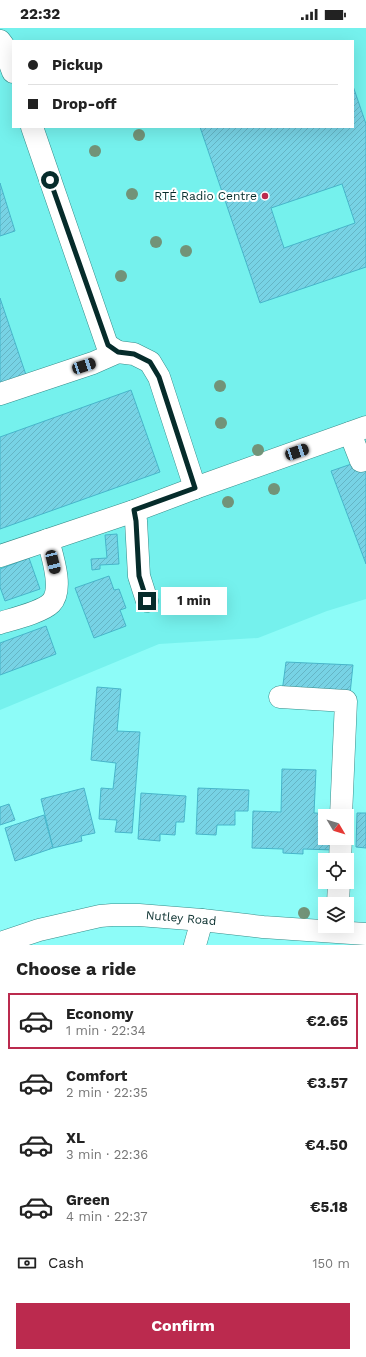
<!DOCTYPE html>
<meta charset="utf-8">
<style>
body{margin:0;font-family:"Work Sans",sans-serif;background:#f6f6f6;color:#222;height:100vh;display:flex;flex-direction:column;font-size:15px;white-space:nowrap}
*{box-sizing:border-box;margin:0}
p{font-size:13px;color:#767676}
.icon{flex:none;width:22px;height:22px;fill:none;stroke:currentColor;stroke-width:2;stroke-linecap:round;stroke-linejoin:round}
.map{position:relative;height:917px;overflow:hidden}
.panel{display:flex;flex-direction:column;background:#fff;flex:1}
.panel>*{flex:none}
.banner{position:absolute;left:12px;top:12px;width:342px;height:88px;border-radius:0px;box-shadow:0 4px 16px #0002;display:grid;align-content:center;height:88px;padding:0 16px;background:#fff}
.needle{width:26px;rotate:128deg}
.fabs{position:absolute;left:318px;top:781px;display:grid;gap:8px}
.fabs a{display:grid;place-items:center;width:36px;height:36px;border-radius:0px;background:#fff;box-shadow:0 4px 16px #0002;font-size:20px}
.end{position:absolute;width:18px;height:18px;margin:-9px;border:5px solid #062c2b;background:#fff;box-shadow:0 0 0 2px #fff}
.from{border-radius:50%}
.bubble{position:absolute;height:28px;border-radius:0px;background:#fff;box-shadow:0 4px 16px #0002;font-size:13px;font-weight:700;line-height:28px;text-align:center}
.car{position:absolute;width:12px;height:24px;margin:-12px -6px;border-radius:5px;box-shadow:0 0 3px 1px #0007;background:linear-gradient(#222 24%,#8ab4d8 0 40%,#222 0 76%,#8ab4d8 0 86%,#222 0)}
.banner b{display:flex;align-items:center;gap:14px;height:38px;font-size:15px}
.banner b+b{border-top:1px solid #e0e0e0}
.banner i{width:10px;height:10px;background:#222}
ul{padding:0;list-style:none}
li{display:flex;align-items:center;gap:12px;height:56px;margin:0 8px 6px;padding:0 8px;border:2px solid transparent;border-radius:0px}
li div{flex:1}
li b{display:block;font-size:15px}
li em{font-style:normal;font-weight:700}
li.current{border-color:#bb2a4e}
li>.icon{width:36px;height:36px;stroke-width:1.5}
h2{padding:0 16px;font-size:18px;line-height:48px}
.pay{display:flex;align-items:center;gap:10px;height:44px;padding:0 16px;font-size:15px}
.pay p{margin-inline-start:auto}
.action{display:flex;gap:8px;margin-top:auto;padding:8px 16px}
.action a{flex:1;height:46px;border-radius:0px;background:#bb2a4e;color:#fff;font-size:16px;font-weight:700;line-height:46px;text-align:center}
.status{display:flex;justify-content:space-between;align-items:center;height:28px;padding:0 20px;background:#fff;direction:ltr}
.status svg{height:11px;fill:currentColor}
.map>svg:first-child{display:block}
.built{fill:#75f1ed;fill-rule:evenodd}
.building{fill:url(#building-hatch);stroke:#47b5ca;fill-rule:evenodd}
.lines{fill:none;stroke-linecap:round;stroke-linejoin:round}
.minor-casing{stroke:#368d8a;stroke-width:23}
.minor{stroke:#fff;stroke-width:22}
.tree{fill:#729378}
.route{stroke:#062c2b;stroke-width:5}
.poi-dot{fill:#bb2a4e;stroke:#fff;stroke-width:1.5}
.labels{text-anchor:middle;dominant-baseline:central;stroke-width:4;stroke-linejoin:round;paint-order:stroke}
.poi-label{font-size:12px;fill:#062c2b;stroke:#fff;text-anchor:end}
.street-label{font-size:12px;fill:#062c2b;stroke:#fff}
</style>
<div class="status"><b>22:32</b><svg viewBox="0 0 49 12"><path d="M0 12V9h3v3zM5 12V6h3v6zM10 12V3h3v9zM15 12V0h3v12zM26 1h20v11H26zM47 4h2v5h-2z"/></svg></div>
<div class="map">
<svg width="366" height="917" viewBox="0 0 366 917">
<defs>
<pattern id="building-hatch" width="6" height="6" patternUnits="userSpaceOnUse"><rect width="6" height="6" fill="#77d3e5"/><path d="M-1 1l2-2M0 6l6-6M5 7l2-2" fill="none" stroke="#65b5c5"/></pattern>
</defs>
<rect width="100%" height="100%" fill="#8dfcf8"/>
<path class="built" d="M 0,0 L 366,0 L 366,571 L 327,583 L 258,610 L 159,616 L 0,682 ZM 13,13 L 353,13 L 353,99 L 13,99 Z"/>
<g class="building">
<path d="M 353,58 L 366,96 L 366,239 L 260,275 L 200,99 L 353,99 ZM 342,156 L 355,195 L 284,220 L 271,180 Z"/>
<path d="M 0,155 L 15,203 L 0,208 Z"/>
<path d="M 0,270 L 26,347 L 0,356 Z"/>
<path d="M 131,362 L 160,444 L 0,501 L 0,409 Z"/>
<path d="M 366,431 L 366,536 L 331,443 Z"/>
<path d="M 117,506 L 119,536 L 100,537 L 100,541 L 92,542 L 91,531 L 107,530 L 105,507 Z"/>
<path d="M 29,530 L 40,561 L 5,573 L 0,559 L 0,541 Z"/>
<path d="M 109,548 L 114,562 L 119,561 L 126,580 L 120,582 L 126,598 L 94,610 L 75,560 Z"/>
<path d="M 46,598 L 56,626 L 0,647 L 0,615 Z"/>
<path d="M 286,634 L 353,637 L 350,666 L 282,664 Z"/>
<path d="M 97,659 L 121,661 L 117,703 L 140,704 L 132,805 L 115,804 L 117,792 L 99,791 L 101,760 L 113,761 L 116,735 L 91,732 Z"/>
<path d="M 282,741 L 316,742 L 314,785 L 337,786 L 337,788 L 325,788 L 325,810 L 336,810 L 335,822 L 303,821 L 303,826 L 283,825 L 283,821 L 252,820 L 253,783 L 281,784 Z"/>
<path d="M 84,760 L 95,805 L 81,808 L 82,813 L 53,820 L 41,771 Z"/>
<path d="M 198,760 L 249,762 L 248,783 L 235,783 L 235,797 L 217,797 L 216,807 L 196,806 Z"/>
<path d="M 141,765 L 186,768 L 184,794 L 176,794 L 175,807 L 160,806 L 160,813 L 138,811 Z"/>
<path d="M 9,776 L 15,792 L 0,797 L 0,779 Z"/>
<path d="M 357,785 L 366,785 L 366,820 L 356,819 Z"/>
<path d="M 44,787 L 53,820 L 15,833 L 5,800 Z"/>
</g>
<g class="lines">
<defs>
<g id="minor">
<path d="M 0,13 L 3,17 L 13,44"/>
<path d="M 32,99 L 107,317 L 118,324"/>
<path d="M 0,366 L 93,335 L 118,324 L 134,326 L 150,334 L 159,349 L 195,460 L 366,399"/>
<path d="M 350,405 L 361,433"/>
<path d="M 134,483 L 136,493 L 139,548 L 147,573"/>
<path d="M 0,528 L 134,483 L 195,460"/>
<path d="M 0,595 C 13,591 42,584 51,575 C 64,562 52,527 48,512"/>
<path d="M 280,669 L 346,673 L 341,788"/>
<path d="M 340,832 L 341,810"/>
<path d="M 338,876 L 339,854"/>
<path d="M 0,915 L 39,902 L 100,888 L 112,887 L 139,887 L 202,892 L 263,899 L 366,906"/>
<path d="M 195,917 L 202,892"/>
</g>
</defs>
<use href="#minor" class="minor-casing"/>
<use href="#minor" class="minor"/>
</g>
<g class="tree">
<circle cx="139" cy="107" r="6"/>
<circle cx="95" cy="123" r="6"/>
<circle cx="132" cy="166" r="6"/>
<circle cx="156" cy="214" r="6"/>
<circle cx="186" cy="223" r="6"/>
<circle cx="121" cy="248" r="6"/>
<circle cx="220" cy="358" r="6"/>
<circle cx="221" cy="395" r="6"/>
<circle cx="258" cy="422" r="6"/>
<circle cx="274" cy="461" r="6"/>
<circle cx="228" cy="474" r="6"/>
<circle cx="304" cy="885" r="6"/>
</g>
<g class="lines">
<path class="route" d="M 50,152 L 108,317 L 118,324 L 134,326 L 150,334 L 159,349 L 195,460 L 134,482 L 136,493 L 139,548 L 147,573"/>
</g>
<circle class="poi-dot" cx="265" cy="168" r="4"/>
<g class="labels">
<g class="poi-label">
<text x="257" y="168">RTÉ Radio Centre</text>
</g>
<g class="street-label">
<text transform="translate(181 890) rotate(5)">Nutley Road</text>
</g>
</g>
</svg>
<div class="fabs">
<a><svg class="needle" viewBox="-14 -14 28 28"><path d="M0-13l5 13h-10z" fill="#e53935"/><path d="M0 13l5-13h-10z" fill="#767676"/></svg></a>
<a><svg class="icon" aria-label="locate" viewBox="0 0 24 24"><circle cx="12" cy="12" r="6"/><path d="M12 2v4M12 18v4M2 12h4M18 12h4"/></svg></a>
<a><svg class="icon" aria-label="layers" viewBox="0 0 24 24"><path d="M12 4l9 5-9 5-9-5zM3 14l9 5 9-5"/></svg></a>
</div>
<i class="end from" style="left:50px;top:152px"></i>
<i class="end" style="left:147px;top:573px"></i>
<div class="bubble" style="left:161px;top:559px;width:66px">1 min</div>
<i class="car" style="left:84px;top:338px;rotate:72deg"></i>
<i class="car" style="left:297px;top:424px;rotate:71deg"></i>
<i class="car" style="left:53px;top:534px;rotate:166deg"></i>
<div class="banner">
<b><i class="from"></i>Pickup</b>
<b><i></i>Drop-off</b>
</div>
</div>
<section class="panel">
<h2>Choose a ride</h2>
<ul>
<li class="current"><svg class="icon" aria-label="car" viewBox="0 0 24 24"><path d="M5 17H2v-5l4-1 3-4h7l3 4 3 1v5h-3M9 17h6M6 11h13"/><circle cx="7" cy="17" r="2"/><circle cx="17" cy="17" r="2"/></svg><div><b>Economy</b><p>1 min · 22:34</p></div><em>€2.65</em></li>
<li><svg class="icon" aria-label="car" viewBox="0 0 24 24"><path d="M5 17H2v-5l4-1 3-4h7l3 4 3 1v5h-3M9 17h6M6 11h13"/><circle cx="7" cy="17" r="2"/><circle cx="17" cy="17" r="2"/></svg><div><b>Comfort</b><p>2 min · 22:35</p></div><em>€3.57</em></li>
<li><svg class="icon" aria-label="car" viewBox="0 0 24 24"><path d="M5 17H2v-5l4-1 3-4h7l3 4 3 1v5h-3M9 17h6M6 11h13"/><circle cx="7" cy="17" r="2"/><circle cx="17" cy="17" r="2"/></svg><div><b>XL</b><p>3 min · 22:36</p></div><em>€4.50</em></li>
<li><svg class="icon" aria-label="car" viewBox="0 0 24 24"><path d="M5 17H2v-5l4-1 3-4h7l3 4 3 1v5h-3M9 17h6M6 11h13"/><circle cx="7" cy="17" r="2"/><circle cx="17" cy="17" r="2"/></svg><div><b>Green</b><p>4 min · 22:37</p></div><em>€5.18</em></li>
</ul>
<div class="pay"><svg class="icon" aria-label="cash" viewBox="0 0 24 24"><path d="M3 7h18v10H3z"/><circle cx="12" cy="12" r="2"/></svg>Cash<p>150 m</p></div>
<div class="action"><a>Confirm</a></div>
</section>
